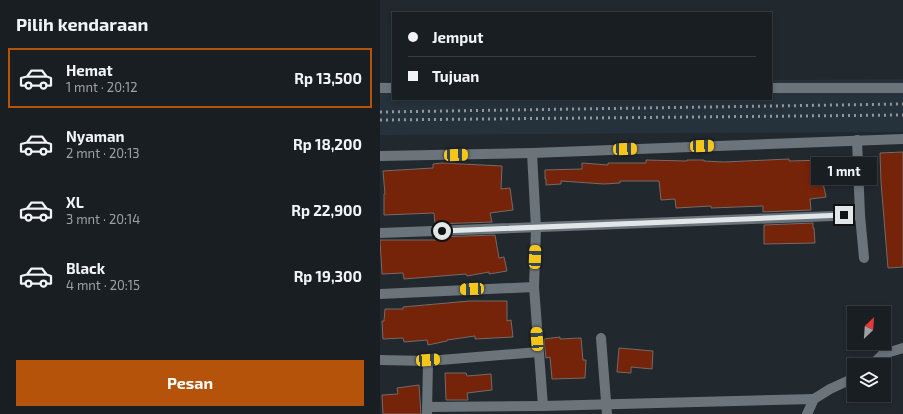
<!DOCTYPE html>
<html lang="id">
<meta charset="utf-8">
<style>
body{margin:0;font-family:"Exo 2",sans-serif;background:#22272a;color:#f1f3f6;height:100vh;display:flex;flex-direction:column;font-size:15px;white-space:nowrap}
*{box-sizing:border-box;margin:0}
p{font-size:13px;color:#9fa2a5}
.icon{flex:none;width:22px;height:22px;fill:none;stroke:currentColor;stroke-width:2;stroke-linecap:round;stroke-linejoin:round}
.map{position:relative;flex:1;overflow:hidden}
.panel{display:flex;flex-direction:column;background:#191e22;width:380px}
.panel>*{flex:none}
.hud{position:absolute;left:12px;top:12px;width:380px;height:88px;border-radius:0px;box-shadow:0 2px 6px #0003,0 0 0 1px #373c40;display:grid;align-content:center;height:88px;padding:0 16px;background:#191e22}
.needle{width:26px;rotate:25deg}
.fabs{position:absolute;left:467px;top:306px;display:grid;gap:8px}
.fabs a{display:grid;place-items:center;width:44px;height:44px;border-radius:0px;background:#191e22;box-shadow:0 2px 6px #0003,0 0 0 1px #373c40;font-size:20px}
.end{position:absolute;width:18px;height:18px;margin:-9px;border:5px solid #e1e6e9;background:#111;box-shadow:0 0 0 2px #111}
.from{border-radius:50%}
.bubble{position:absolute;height:28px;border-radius:0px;background:#191e22;box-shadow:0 2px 6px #0003,0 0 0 1px #373c40;font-size:13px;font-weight:700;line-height:28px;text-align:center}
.car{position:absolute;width:12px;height:24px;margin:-12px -6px;border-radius:5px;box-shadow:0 0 3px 1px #0007;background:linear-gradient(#f5c518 24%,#345 0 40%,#f5c518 0 76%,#345 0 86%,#f5c518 0)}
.hud b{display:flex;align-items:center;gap:14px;height:38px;font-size:15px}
.hud b+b{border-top:1px solid #373c40}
.hud i{width:10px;height:10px;background:#f1f3f6}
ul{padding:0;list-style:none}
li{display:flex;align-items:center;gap:12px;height:60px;margin:0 8px 6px;padding:0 8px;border:2px solid transparent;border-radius:0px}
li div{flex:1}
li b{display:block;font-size:15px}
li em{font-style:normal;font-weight:700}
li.current{border-color:#b45309}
li>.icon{width:36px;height:36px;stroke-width:1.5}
h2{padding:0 16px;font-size:18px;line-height:48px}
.action{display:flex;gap:8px;margin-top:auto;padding:8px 16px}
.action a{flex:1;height:46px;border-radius:0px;background:#b45309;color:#fff;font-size:16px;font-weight:700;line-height:46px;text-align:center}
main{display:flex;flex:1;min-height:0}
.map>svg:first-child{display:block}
.built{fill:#25313b}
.building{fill:#752309;stroke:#756a67}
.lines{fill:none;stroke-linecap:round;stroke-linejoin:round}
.minor{stroke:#6b747b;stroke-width:10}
.rail{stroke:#91979b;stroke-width:3;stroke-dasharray:2 4;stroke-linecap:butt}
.route{stroke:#e1e6e9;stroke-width:5}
</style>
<main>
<section class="panel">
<h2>Pilih kendaraan</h2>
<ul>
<li class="current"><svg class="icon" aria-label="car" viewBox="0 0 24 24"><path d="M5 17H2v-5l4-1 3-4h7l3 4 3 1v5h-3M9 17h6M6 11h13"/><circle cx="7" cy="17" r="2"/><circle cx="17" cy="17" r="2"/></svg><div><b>Hemat</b><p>1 mnt · 20:12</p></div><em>Rp 13,500</em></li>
<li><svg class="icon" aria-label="car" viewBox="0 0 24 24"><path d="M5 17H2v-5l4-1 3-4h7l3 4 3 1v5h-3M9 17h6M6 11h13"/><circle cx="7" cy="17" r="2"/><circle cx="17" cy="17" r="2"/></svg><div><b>Nyaman</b><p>2 mnt · 20:13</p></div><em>Rp 18,200</em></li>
<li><svg class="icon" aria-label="car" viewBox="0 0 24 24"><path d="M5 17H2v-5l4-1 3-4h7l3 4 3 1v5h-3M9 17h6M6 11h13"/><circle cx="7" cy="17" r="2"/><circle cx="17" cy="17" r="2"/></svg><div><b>XL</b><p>3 mnt · 20:14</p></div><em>Rp 22,900</em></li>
<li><svg class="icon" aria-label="car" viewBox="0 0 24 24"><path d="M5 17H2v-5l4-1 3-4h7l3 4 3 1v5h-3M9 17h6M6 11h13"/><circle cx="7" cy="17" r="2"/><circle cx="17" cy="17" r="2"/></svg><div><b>Black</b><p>4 mnt · 20:15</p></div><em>Rp 19,300</em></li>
</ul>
<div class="action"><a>Pesan</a></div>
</section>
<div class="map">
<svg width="523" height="414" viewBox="0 0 523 414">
<rect width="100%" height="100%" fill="#21282e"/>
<path class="built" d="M 523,79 L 523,132 L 0,135 L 0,82 L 13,82 L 13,99 L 391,99 L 391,80 Z"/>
<g class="building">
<path d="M 523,152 L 523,267 L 508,268 L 501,182 L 500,153 Z"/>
<path d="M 409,159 L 409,161 L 444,160 L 445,174 L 441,174 L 446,197 L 430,199 L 431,210 L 383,212 L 383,206 L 331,208 L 331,206 L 296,208 L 295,199 L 281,200 L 279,181 L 240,181 L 240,183 L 224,184 L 181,181 L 181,184 L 166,185 L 166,179 L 165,179 L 165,170 L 202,169 L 202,163 L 228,165 L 228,163 L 266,163 L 266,160 L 307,161 L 307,160 L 324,160 L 324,161 L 344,162 Z"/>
<path d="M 62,163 L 122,166 L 121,189 L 130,188 L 133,210 L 110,213 L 112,222 L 55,224 L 54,213 L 4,215 L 4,194 L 5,194 L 3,171 L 53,168 L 53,164 Z"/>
<path d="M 433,223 L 433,228 L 434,228 L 435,243 L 384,244 L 384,225 Z"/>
<path d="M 115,235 L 119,258 L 124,257 L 127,271 L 109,274 L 109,272 L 87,276 L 86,274 L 24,279 L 23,273 L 2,274 L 0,240 L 56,240 L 56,237 Z"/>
<path d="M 89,301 L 127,301 L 127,321 L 131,320 L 133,337 L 95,339 L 95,336 L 67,340 L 67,341 L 48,345 L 47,340 L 24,342 L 23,338 L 3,339 L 2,321 L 4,321 L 5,309 L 23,309 L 23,307 Z"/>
<path d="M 180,337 L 180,339 L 201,338 L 203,360 L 206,360 L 205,378 L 172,379 L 170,357 L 166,358 L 164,339 Z"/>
<path d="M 239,348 L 273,351 L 272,369 L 251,367 L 251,373 L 237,372 Z"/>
<path d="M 65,373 L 86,373 L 87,376 L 111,374 L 112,390 L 87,393 L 88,400 L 66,400 Z"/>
<path d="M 39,385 L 41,414 L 3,414 L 2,395 L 18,394 L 17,388 Z"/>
</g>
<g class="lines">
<g class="minor">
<path d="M 0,88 L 13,88"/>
<path d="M 391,88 L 523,88"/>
<path d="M 477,140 L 480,215 L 484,258"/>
<path d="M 152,153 L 156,228 L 154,287 L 163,406"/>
<path d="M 0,156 L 152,153 L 523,139"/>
<path d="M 0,233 L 480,215"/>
<path d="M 0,294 L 154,287"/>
<path d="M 221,338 L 227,414"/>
<path d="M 0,360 L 48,361 L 158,352"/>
<path d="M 492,365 L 503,354 L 523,348"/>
<path d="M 47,407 L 163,406 L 434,399"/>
<path d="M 47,414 L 48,361"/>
<path d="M 427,414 L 434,399 L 450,389 L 474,378"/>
</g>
<g class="rail">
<path d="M 0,112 L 523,104"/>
<path d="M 0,120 L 523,115"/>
</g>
</g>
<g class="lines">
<path class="route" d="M 62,231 L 464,215"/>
</g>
</svg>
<div class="fabs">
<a><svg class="needle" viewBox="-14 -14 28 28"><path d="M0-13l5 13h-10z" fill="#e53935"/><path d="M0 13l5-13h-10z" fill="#9fa2a5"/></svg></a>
<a><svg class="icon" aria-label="layers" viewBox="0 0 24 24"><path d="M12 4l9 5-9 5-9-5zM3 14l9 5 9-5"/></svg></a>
</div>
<i class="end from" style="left:62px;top:231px"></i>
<i class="end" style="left:464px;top:215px"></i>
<div class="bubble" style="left:431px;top:157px;width:66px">1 mnt</div>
<i class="car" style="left:322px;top:146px;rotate:88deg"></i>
<i class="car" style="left:245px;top:149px;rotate:88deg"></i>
<i class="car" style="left:76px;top:155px;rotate:88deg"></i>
<i class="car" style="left:155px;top:257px;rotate:2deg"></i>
<i class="car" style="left:92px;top:289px;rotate:267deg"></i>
<i class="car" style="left:157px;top:339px;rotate:356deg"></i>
<i class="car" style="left:48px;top:360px;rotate:86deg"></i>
<div class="hud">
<b><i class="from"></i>Jemput</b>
<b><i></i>Tujuan</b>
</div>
</div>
</main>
